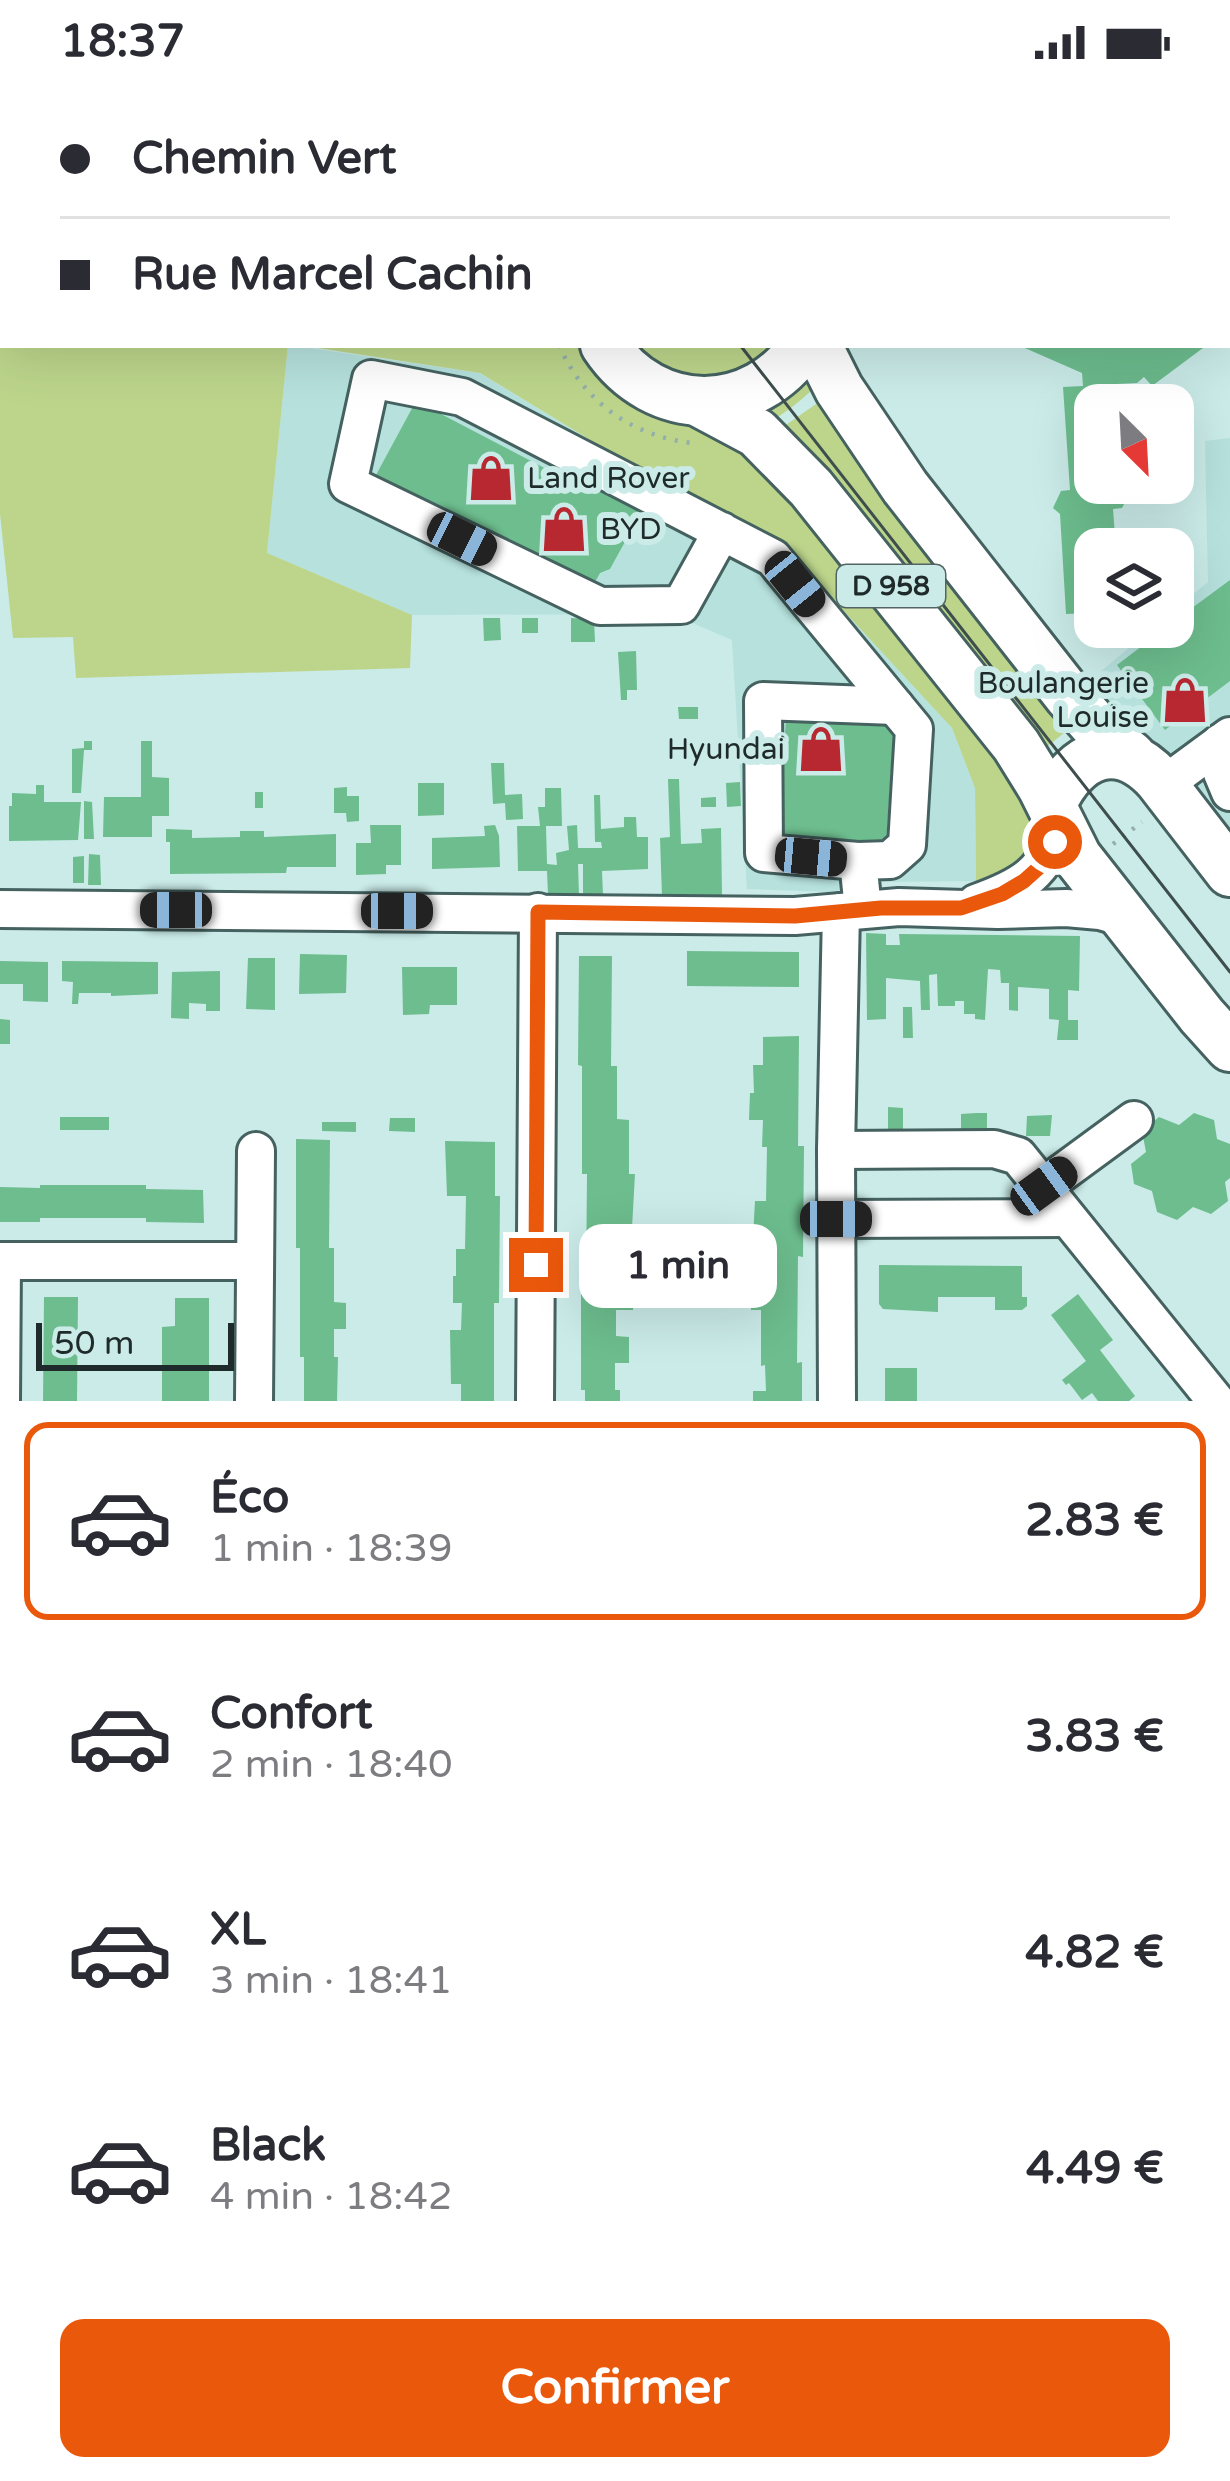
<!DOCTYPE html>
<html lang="fr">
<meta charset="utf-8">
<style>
body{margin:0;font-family:"Varela Round",sans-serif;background:#f7f7f7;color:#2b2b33;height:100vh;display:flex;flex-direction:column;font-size:45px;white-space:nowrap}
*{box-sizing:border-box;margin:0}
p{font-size:39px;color:#7c7c81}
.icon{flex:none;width:66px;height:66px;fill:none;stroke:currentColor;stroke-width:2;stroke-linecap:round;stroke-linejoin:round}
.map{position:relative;height:1317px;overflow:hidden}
.drawer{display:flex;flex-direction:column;background:#fff;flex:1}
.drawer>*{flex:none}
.hud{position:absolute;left:0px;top:0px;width:1230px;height:264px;box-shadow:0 12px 48px #0002;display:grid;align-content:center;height:264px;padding:0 60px;background:#fff}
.needle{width:78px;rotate:156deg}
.tools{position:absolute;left:1074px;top:300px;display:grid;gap:24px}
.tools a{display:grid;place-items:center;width:120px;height:120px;border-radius:24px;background:#fff;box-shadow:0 12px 48px #0002;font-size:60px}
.scale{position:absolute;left:36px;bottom:30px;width:198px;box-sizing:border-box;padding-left:12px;border:6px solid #1f2b2a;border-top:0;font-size:33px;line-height:42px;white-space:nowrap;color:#1f2b2a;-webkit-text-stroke:9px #caebe8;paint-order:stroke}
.end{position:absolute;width:54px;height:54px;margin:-27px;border:15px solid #ea580c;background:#fff;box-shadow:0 0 0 6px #fff}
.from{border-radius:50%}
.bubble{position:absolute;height:84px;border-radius:24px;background:#fff;box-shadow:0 12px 48px #0002;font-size:39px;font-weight:700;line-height:84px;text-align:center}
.car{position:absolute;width:36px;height:72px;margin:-36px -18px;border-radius:15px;box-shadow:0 0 9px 3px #0007;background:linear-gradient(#222 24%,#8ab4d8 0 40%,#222 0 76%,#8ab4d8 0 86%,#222 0)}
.hud b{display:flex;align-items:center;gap:42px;height:114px;font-size:45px}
.hud b+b{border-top:3px solid #e1e1e2}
.hud i{width:30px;height:30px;background:#2b2b33}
ul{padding:21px 0 0;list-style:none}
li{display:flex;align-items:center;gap:36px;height:198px;margin:0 24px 18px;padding:0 36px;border:6px solid transparent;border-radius:24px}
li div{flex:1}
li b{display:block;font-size:45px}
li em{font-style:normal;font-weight:700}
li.active{border-color:#ea580c}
li>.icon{width:108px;height:108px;stroke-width:1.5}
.button{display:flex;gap:24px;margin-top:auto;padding:24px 60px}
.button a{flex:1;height:138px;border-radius:24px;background:#ea580c;color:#fff;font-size:48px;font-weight:700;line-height:138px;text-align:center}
.status{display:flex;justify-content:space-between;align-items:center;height:84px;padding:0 60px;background:#fff;direction:ltr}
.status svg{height:33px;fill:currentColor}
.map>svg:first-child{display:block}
.built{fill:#b6e1dd}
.green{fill:#bcd58b}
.building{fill:#6dbd8e}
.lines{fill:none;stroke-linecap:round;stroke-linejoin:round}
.minor-casing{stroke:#456260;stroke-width:42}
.major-casing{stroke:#456260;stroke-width:54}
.path{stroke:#93aeab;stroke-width:4.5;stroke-dasharray:3 9;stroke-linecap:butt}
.minor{stroke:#fff;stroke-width:36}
.major{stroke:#fff;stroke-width:48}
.tram{stroke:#3e4e4c;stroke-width:3}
.route{stroke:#ea580c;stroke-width:15}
.labels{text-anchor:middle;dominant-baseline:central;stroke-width:12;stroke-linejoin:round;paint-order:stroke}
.shield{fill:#caebe8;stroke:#526563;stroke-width:3}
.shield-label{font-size:27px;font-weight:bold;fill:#1f2b2a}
.poi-label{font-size:30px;fill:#1f2b2a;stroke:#caebe8;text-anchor:start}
</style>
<div class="status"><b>18:37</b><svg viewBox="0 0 49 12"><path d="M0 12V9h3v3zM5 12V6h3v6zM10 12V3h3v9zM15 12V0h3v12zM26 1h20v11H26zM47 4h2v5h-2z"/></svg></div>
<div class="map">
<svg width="1230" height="1317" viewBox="0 0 1230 1317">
<rect width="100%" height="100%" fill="#caebe8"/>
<g class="built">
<path d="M 79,0 L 831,0 L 828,3 L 84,3 Z"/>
<path d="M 288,261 L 479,289 L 658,397 L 794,473 L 952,644 L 975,704 L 976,797 L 882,798 L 830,808 L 747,805 L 732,556 L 672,530 L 412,531 L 267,469 Z"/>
<path d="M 1230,354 L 1230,770 L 1076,608 L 1154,543 L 1173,543 L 1173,527 L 1208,498 L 1205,357 Z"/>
</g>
<g class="green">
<path d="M 0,0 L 79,0 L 84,3 L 3,3 L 3,119 L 0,118 Z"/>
<path d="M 0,182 L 3,183 L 3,261 L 288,261 L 267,469 L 412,531 L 410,584 L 76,594 L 73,553 L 13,554 L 0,430 Z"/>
<path d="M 298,261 L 583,261 C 600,280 616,306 636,321 C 659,340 694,340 722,341 L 849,464 L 1044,742 L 1031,783 L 976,797 L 975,704 L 952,644 L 794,473 L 658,397 L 480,289 Z"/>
<path d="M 628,261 L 782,261 L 752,287 L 680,296 Z"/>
<path d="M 807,284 L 822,295 C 805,314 788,328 764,341 L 758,323 Z"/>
<path d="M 828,305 L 1080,636 L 1033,674 L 773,350 L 816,320 Z"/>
</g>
<g class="building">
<path d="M 1018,261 L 1207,261 L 1152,302 L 1144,293 L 1137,299 L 1117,300 L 1118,321 L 1095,321 L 1095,399 L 1123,399 L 1124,403 L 1131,407 L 1122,424 L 1113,425 L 1116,465 L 1095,465 L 1095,529 L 1066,530 L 1060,430 L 1053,424 L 1061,407 L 1070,406 L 1063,303 L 1083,302 L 1082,289 Z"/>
<path d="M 416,317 L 575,400 L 574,402 L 582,406 L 586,397 L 637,426 L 638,434 L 610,485 L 600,489 L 590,507 L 376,391 Z"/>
<path d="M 1230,496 L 1230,597 L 1165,646 L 1117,581 L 1167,543 L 1173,543 L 1173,538 Z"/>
<path d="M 483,534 L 500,534 L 501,556 L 484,557 Z"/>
<rect x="522" y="534" width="16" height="15"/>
<path d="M 571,534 L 594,535 L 595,558 L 571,558 Z"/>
<path d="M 636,567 L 637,606 L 627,606 L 627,616 L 621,616 L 618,568 Z"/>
<path d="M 678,623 L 698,623 L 698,635 L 679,635 Z"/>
<path d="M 786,635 L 894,641 L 886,761 L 778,754 Z"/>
<path d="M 84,657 L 92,657 L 92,666 L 84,666 L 81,709 L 72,709 L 72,665 L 84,664 Z"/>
<path d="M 141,657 L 152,657 L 152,693 L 169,694 L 169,732 L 152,732 L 152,753 L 103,753 L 104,713 L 141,713 Z"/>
<path d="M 491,679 L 504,679 L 505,711 L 522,710 L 523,735 L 506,736 L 505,719 L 493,720 Z"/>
<path d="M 668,695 L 679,695 L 681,760 L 702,759 L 701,745 L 721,744 L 722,812 L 662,812 L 660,754 L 670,753 Z"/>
<path d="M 740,698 L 741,722 L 727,723 L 726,699 Z"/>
<path d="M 418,699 L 444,699 L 444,731 L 418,732 Z"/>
<path d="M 36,701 L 44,701 L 44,718 L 81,718 L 78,756 L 9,757 L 9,722 L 12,722 L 12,709 L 36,710 Z"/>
<path d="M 347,703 L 347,712 L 359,712 L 359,737 L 347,738 L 346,729 L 334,729 L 334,704 Z"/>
<path d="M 545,704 L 561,704 L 562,742 L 546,742 L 547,780 L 557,781 L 556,769 L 569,766 L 567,742 L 577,741 L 578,764 L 602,764 L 601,758 L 595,758 L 594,711 L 600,711 L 601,745 L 624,743 L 624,733 L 636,733 L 637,753 L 648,753 L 648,785 L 602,787 L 603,811 L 583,811 L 583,780 L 578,780 L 579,811 L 548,811 L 547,787 L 518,787 L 517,742 L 540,742 L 538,723 L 545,723 Z"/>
<rect x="255" y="708" width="8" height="16"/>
<path d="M 716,713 L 716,723 L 701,723 L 701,714 Z"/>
<path d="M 84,717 L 92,718 L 94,755 L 84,755 Z"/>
<path d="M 370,741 L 401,741 L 401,781 L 386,781 L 386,790 L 356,791 L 356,759 L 371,759 Z"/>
<path d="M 495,741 L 499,752 L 500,783 L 432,785 L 432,754 L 485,752 L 484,742 Z"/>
<path d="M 166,745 L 192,746 L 192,754 L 240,753 L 240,747 L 264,747 L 264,753 L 336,750 L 336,783 L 287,783 L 286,789 L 170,790 L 170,758 L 166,758 Z"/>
<path d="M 89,770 L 100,771 L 101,801 L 88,801 Z"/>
<path d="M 84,772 L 84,799 L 73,799 L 73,773 Z"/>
<path d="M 866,849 L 886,850 L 886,861 L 900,861 L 899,850 L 1080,852 L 1079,907 L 1068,906 L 1068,936 L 1078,936 L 1078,956 L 1057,956 L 1059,936 L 1049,935 L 1049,905 L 1018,903 L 1018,927 L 1009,926 L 1009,899 L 1001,899 L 1000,886 L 988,885 L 985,936 L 975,935 L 975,930 L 964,930 L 964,917 L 955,917 L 955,922 L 938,922 L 937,890 L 929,891 L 930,926 L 921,926 L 920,897 L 886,894 L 886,935 L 867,936 Z"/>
<path d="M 687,867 L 799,868 L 799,903 L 687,902 Z"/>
<path d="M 300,870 L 347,871 L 346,909 L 299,910 Z"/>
<path d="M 579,872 L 612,872 L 611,982 L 617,982 L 617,1035 L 629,1036 L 629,1090 L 635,1090 L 632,1144 L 621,1144 L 621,1199 L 633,1199 L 633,1226 L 616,1226 L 616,1252 L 629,1253 L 629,1279 L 615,1279 L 615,1306 L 620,1306 L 620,1317 L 585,1317 L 585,1306 L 581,1306 L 581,1199 L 586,1199 L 587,1090 L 582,1090 L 582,982 L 578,981 Z"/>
<path d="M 248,874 L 275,874 L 275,926 L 246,925 Z"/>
<path d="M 0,877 L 48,878 L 48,918 L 23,917 L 23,900 L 0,900 Z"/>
<path d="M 62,877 L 158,878 L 158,910 L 111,912 L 111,909 L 79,909 L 78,920 L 72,920 L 73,898 L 62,897 Z"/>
<path d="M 402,883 L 457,883 L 457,921 L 430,921 L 429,930 L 403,931 Z"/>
<path d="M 220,887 L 220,927 L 206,927 L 206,920 L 189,919 L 189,935 L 171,934 L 172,888 Z"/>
<path d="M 903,923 L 912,923 L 913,954 L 903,954 Z"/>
<path d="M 0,935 L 10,936 L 10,960 L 0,960 Z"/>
<path d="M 799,952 L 798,1062 L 804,1062 L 803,1173 L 798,1172 L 797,1279 L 802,1278 L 802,1317 L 753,1317 L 753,1307 L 766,1307 L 765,1281 L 761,1282 L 761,1226 L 751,1226 L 751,1198 L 739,1198 L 739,1171 L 752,1171 L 755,1117 L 766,1117 L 767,1063 L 762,1063 L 763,1036 L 749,1036 L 750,1009 L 754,1009 L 753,981 L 763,981 L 763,953 Z"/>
<path d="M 888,1023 L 903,1024 L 903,1050 L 888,1050 Z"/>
<path d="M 976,1029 L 987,1029 L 987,1051 L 961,1051 L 961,1030 Z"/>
<path d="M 1194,1029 L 1214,1036 L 1217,1055 L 1230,1060 L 1230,1094 L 1225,1098 L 1228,1117 L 1211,1130 L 1193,1123 L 1177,1136 L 1157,1128 L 1152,1107 L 1134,1100 L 1131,1080 L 1146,1068 L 1142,1047 L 1159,1033 L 1179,1041 Z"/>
<path d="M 1052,1031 L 1050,1052 L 1026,1052 L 1027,1032 Z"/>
<rect x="60" y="1033" width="49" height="13"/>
<path d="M 390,1034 L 415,1034 L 415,1048 L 389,1047 Z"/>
<path d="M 322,1038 L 356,1038 L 356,1048 L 322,1047 Z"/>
<path d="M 296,1055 L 330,1056 L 329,1164 L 334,1164 L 334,1218 L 346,1219 L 346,1245 L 334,1245 L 334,1273 L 338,1273 L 337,1317 L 304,1317 L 304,1273 L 300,1273 L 300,1164 L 296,1164 Z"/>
<path d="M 445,1057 L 495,1058 L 495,1112 L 500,1112 L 499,1219 L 494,1219 L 494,1317 L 461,1317 L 461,1300 L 451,1300 L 450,1246 L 461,1246 L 462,1219 L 453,1219 L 453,1192 L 456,1192 L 456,1165 L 465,1165 L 466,1112 L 447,1112 Z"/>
<path d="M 40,1101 L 146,1101 L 146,1105 L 203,1106 L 204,1139 L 146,1138 L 146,1134 L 40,1134 L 40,1138 L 0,1138 L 0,1103 L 40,1104 Z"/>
<rect x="689" y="1150" width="10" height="26"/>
<path d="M 879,1181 L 1022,1182 L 1022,1213 L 1027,1213 L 1027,1222 L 1022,1226 L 995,1226 L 995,1213 L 938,1213 L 938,1228 L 883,1225 L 879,1220 Z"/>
<path d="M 1078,1210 L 1113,1256 L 1100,1266 L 1135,1312 L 1129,1317 L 1098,1317 L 1092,1309 L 1082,1316 L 1069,1299 L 1066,1301 L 1062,1296 L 1086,1277 L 1051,1231 Z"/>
<path d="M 44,1213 L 78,1213 L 77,1317 L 43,1317 Z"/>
<path d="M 175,1214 L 209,1214 L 209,1317 L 162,1317 L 162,1243 L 175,1242 Z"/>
<rect x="885" y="1284" width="32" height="33"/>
</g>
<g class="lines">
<defs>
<g id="minor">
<path d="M 507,0 L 509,3"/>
<path d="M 581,0 L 584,3"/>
<path d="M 722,447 L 681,521 L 600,522 L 348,400 L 371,295 L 462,313 L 773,474 L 914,645 L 907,761 L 890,776 L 858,777 L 863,825"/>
<path d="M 1220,659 L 1222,689 L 1230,708"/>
<path d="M 1159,696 L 1177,691 L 1230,652"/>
<path d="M 858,777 L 764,769 L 763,617 L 895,622"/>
<path d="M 976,819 C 1021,803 1048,789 1059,739"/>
<path d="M 0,825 L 795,832 L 899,823 L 998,826 L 1066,824 L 1100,827 L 1125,834"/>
<path d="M 836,1066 L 994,1065 L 1018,1072 L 1216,1317"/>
<path d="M 1044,1102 L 1134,1036"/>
<path d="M 836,1135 L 1067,1134"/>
<path d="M 0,1177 L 255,1177"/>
<path d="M 1,1317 L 2,1177"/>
<path d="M 254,1317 L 256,1067"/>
<path d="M 535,1317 L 538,828"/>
<path d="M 837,1317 L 836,1066 L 841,828"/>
</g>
<g id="major">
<path d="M 866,3 L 869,0"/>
<path d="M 0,147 L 3,148"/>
<path d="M 605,261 C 655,336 754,335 804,261"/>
<path d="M 817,261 L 839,305 L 905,403 L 1068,611 L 1099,646 L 1131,672"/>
<path d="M 697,317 L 757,349 L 811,404 L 1016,661 L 1042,703 L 1077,773 L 1202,932 L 1230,963"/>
<path d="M 1052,720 C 1075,669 1118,651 1159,696 L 1230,788"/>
</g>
</defs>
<use href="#minor" class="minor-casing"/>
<use href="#major" class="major-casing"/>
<g class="path">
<path d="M 128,0 L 131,3"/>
<path d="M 544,0 L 546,3"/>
<path d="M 1140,0 L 1141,3"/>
<path d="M 559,261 C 583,317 631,352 692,359"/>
<path d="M 1113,760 L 1142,738"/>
</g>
<use href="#minor" class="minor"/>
<use href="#major" class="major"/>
<g class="tram">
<path d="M 528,0 L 530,3"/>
<path d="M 561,0 L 564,3"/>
<path d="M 740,261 L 1230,888"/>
</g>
</g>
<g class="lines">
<path class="route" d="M 536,1181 L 538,828 L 795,832 L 881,824 L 961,824 L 1002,810 L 1024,797 L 1044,779 L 1055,758"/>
</g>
<defs>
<symbol id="shop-bare" viewBox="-9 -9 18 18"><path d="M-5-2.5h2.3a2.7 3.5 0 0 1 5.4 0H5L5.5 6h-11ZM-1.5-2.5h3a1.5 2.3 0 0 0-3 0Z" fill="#b82831" stroke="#caebe8" stroke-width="2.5" paint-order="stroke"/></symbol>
</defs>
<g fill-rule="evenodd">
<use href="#shop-bare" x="458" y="361" width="66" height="66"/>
<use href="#shop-bare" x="531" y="412" width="66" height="66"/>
<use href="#shop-bare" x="1152" y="583" width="66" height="66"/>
<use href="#shop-bare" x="788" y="632" width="66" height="66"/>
</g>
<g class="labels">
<rect class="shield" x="837" y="481" width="108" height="42" rx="9"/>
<g class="shield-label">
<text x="891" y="502">D 958</text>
</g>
<g class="poi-label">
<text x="527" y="394">Land Rover</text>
<text x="600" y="445">BYD</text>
<text x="1149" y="599" text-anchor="end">Boulangerie<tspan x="1149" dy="34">Louise</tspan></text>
<text x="785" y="665" text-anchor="end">Hyundai</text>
</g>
</g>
</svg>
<div class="tools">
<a><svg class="needle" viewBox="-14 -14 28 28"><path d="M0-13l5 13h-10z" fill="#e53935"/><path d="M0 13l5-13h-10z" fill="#7c7c81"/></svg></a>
<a><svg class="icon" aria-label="layers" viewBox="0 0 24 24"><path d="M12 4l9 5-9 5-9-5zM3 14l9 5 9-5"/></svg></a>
</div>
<div class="scale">50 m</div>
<i class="end from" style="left:1055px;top:758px"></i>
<i class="end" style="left:536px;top:1181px"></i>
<div class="bubble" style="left:579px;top:1140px;width:198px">1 min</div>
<i class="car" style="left:462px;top:455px;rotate:116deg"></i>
<i class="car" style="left:795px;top:500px;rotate:141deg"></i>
<i class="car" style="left:811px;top:773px;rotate:95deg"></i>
<i class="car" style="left:176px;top:826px;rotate:270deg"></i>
<i class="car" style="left:397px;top:827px;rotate:90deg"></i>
<i class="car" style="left:1044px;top:1102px;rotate:54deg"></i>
<i class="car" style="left:836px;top:1135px;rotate:90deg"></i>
<div class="hud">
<b><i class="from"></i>Chemin Vert</b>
<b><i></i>Rue Marcel Cachin</b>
</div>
</div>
<section class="drawer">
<ul>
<li class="active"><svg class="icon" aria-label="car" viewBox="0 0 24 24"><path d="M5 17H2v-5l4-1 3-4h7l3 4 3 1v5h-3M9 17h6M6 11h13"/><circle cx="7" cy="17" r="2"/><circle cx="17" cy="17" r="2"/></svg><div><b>Éco</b><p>1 min · 18:39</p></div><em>2.83 €</em></li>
<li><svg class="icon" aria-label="car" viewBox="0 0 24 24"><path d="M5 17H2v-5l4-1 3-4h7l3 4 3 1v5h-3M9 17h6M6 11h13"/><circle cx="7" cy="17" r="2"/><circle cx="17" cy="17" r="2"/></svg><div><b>Confort</b><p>2 min · 18:40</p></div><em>3.83 €</em></li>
<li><svg class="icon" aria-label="car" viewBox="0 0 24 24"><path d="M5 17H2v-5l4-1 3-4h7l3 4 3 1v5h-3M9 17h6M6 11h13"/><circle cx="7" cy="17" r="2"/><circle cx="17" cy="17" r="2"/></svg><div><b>XL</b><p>3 min · 18:41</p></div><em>4.82 €</em></li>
<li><svg class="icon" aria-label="car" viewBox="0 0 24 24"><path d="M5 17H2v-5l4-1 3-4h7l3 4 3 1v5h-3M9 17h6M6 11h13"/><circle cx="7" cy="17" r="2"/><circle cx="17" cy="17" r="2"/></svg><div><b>Black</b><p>4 min · 18:42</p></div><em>4.49 €</em></li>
</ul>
<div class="button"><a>Confirmer</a></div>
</section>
